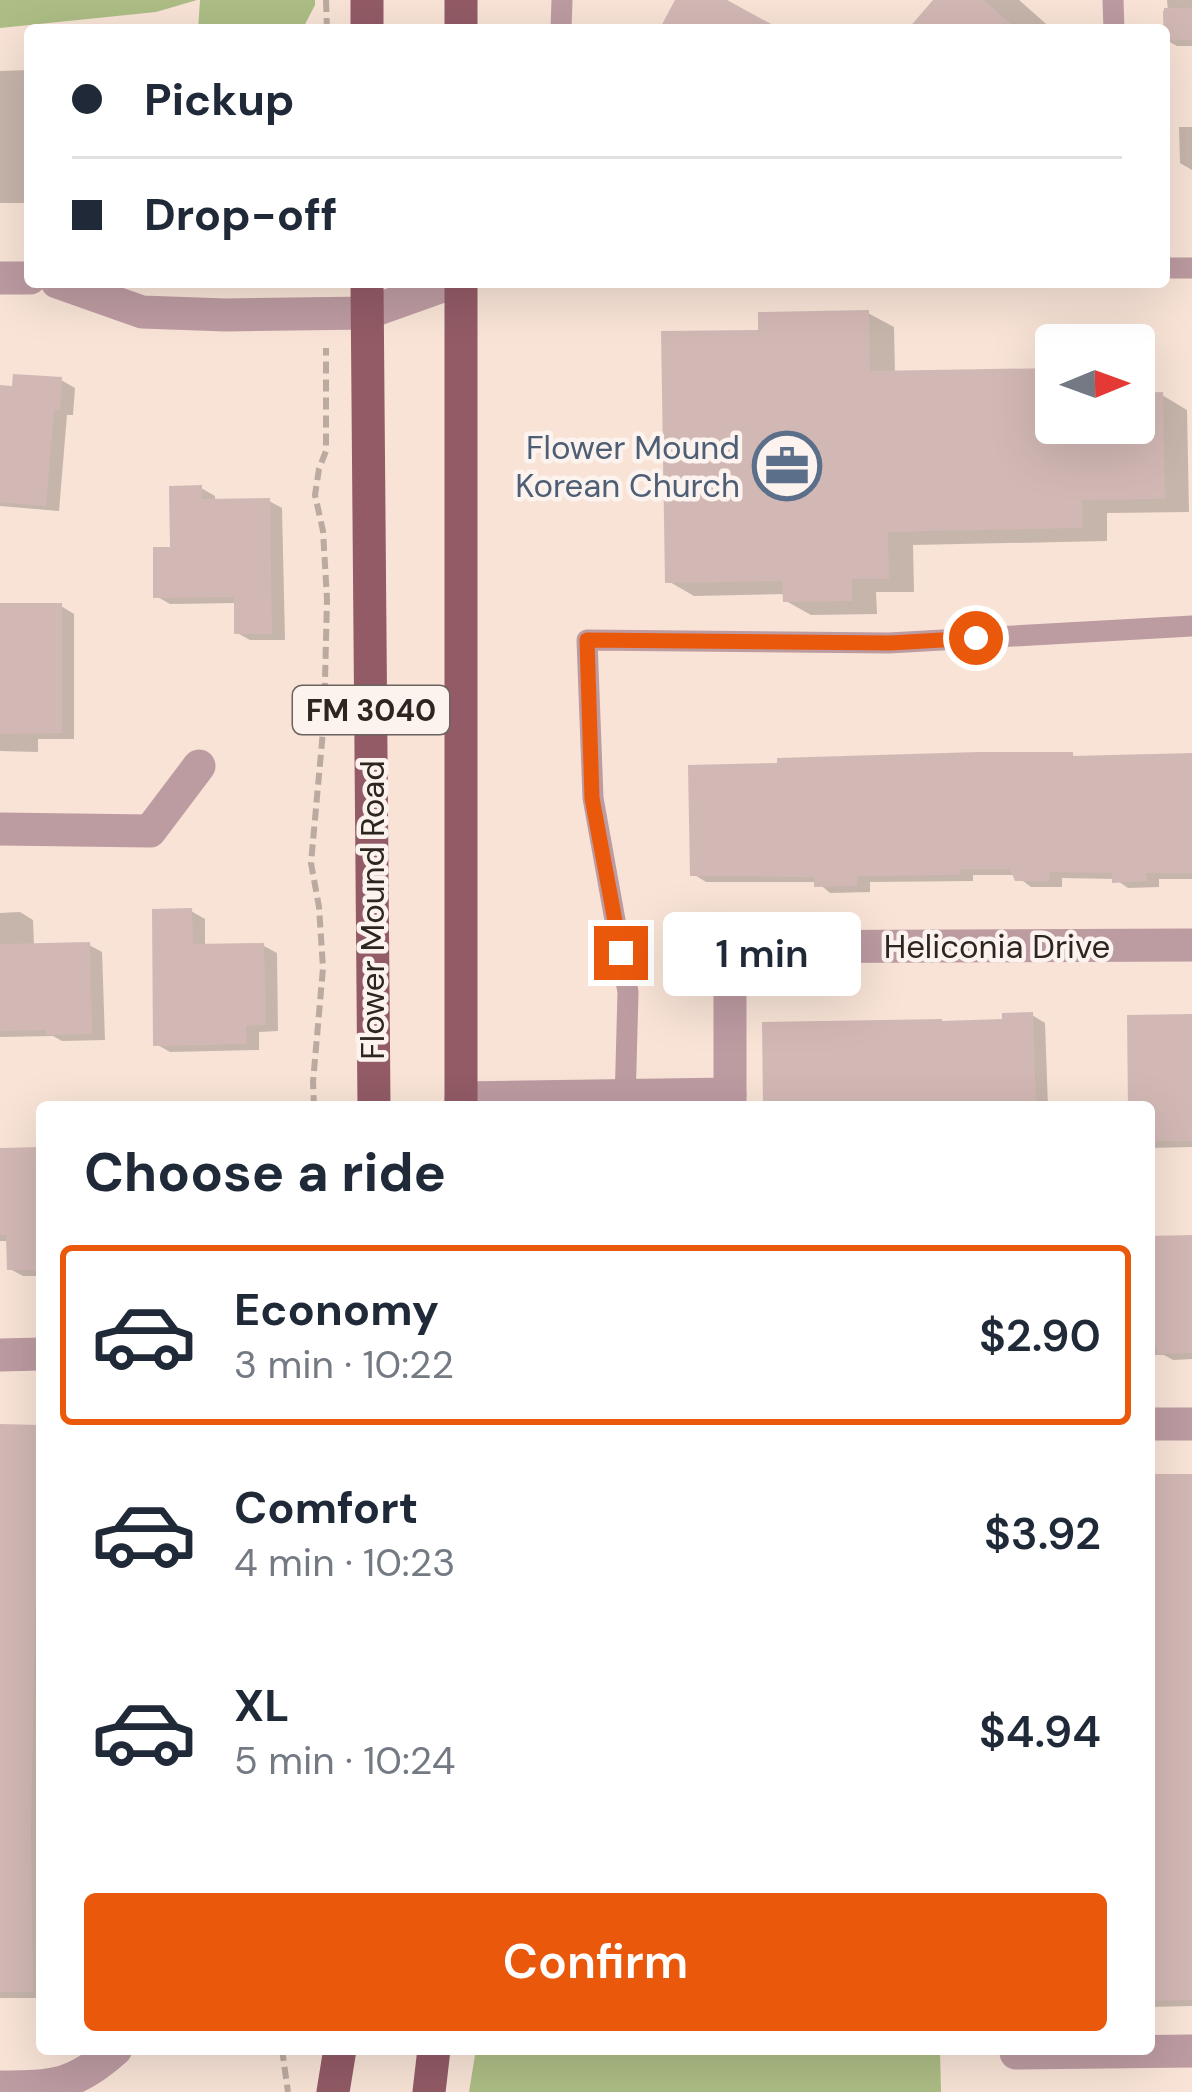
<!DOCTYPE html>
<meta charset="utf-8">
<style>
body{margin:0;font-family:"DM Sans",sans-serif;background:#f6f6f7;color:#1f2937;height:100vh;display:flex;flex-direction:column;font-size:45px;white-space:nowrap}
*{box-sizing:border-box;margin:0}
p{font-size:39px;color:#747a83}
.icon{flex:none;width:66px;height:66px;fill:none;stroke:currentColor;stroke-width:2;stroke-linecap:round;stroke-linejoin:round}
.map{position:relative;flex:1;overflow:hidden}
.details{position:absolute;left:36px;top:1101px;width:1119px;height:954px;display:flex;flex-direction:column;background:#fff;border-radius:12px;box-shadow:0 12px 48px #0002}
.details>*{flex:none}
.hud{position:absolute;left:24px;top:24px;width:1146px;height:264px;border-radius:12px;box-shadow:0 12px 48px #0002;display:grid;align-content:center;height:264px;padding:0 48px;background:#fff}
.needle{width:78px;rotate:89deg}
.fabs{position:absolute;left:1035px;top:324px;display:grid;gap:24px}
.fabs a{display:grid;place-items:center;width:120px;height:120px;border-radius:12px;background:#fff;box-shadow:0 12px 48px #0002;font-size:60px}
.end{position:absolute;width:54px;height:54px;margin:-27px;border:15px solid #ea580c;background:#fff;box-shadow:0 0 0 6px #fff}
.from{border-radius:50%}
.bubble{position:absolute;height:84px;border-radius:12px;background:#fff;box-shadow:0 12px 48px #0002;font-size:39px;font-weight:600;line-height:84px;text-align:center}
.hud b{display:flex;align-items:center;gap:42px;height:114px;font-size:45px}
.hud b+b{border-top:3px solid #e0e1e3}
.hud i{width:30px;height:30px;background:#1f2937}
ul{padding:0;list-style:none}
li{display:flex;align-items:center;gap:36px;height:180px;margin:0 24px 18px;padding:0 24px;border:6px solid transparent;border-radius:12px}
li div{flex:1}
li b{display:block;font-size:45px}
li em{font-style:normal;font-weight:600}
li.on{border-color:#ea580c}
li>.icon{width:108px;height:108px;stroke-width:1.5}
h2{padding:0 48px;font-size:54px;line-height:144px}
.button{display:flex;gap:24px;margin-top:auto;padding:24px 48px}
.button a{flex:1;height:138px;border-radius:12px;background:#ea580c;color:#fff;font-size:48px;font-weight:600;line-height:138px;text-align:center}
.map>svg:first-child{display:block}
.green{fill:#adbd85}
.shadow{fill:#0003}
.building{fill:#d2b8b5}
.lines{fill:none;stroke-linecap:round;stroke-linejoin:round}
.path{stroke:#bbaa9f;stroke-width:6;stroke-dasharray:12 6;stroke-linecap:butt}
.service{stroke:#bc9ba1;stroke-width:21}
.minor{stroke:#bc9ba1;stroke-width:33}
.primary{stroke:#925b66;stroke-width:33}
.route{stroke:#ea580c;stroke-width:15}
.labels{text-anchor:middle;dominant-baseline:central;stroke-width:9;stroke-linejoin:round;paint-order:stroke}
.shield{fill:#fcf3ee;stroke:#6a635e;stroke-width:3}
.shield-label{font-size:30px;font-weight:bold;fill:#2c2520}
.service-label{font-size:33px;fill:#4e5e75;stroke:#fcf3ee;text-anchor:end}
.street-label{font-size:33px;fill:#2c2520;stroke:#fcf3ee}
</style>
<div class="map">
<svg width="1192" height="2092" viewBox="0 0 1192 2092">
<rect width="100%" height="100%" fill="#f8e3d6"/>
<g class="green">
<path d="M 0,0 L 197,0 L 156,12 L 0,28 Z"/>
<path d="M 200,0 L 315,0 L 315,5 L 302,30 L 198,30 Z"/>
<path d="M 476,2049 L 940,2049 L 941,2092 L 469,2092 Z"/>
</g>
<g class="shadow">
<path d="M 937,0 L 1019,0 L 1053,30 L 911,30 Z"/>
<path d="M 1167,0 L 1192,0 L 1192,46 L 1177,46 L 1164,39 L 1163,11 L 1168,11 Z"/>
<path d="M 30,70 L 30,203 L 0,203 L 0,71 Z"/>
<path d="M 1179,127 L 1192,127 L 1192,170 L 1180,163 Z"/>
<path d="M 868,313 L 894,327 L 895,374 L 1056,371 L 1056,423 L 1134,423 L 1134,396 L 1162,395 L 1187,410 L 1189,512 L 1107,513 L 1107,541 L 913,545 L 914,592 L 876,592 L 877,614 L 811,615 L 786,601 L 785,594 L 694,596 L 668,581 L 761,333 Z"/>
<path d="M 61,380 L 75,388 L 73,415 L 67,415 L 59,511 L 0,506 L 0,388 Z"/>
<path d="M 201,488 L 215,496 L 215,502 L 269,501 L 282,508 L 285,640 L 250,640 L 237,633 L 237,603 L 170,604 L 156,596 Z"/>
<path d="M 0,606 L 61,606 L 74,614 L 74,739 L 38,739 L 38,752 L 0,751 Z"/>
<path d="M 1072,755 L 1079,759 L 1192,757 L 1192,879 L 1159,879 L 1159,887 L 1128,888 L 1115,879 L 1062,878 L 1062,887 L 1031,887 L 1015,875 L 973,875 L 973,881 L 870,882 L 870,892 L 830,893 L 817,882 L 706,882 L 693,874 Z"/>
<path d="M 191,911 L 205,919 L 205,947 L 264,946 L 277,953 L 278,1031 L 259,1032 L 259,1050 L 170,1052 L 156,1044 Z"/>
<path d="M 20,912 L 33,920 L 34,946 L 89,945 L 102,952 L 105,1040 L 62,1041 L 53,1036 L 0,1037 L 0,913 Z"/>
<path d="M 1032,1015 L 1045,1023 L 1048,1107 L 766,1107 L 1005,1022 Z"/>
<path d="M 1192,1017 L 1192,1147 L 1149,1148 L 1149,1107 L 1131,1107 Z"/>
<path d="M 42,1150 L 42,1276 L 23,1276 L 10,1269 L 9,1241 L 0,1241 L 0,1151 Z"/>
<path d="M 1192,1239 L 1192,1359 L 1173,1360 L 1164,1355 L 1152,1355 L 1149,1353 L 1149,1240 Z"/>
<path d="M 0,1427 L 42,1430 L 42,1998 L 0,1998 Z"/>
<path d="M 1149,1477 L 1192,1477 L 1192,2006 L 1149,2007 Z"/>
</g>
<g class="building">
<path d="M 675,0 L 727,0 L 782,30 L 659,30 Z"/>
<path d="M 933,0 L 984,0 L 1018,30 L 907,30 Z"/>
<rect x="1164" y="8" width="28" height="32"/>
<path d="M 869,310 L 870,371 L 1056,368 L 1056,423 L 1134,423 L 1134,393 L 1163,392 L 1165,499 L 1082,500 L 1083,528 L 888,532 L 889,579 L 852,579 L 852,601 L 783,602 L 782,581 L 665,583 L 661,331 L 758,330 L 758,312 Z"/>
<path d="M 13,374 L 62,377 L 60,410 L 54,409 L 46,506 L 0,502 L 0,385 L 12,386 Z"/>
<path d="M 202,485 L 202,499 L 270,498 L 272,634 L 234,634 L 234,597 L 153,598 L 153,547 L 170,547 L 169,486 Z"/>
<path d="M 0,603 L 62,603 L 62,733 L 0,734 Z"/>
<path d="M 979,752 L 1073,752 L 1073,756 L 1192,753 L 1192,873 L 1146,873 L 1147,881 L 1112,883 L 1112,873 L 1049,872 L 1050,881 L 1015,881 L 1010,869 L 960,869 L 960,875 L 857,876 L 857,886 L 814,887 L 814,877 L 690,876 L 688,765 L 777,763 L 777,758 Z"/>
<path d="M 192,908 L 193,944 L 264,943 L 266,1025 L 246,1026 L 247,1044 L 153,1046 L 152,909 Z"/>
<path d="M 90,942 L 92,1034 L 46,1035 L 46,1030 L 0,1031 L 0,944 Z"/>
<path d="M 1033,1012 L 1036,1107 L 763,1107 L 762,1022 L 942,1019 L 942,1021 L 1002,1019 L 1002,1013 Z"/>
<path d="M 1192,1014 L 1192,1141 L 1149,1141 L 1149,1107 L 1128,1107 L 1127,1015 Z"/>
<path d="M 42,1147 L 42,1270 L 7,1270 L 6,1235 L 0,1235 L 0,1148 Z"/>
<path d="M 1192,1235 L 1192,1353 L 1157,1354 L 1157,1348 L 1149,1349 L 1149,1236 Z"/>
<path d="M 0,1424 L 39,1425 L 31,1828 L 33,1992 L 0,1992 Z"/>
<path d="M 1149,1474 L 1192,1474 L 1192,2000 L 1149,2001 Z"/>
</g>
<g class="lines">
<g class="path">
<path d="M 326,0 L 327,30"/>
<path d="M 314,1107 L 313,1082 L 323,968 L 319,907 L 311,863 L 324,720 L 327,599 L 323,531 L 315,495 L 319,469 L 326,451 L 326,348"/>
<path d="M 282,2049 L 288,2092"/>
</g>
<g class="service">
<path d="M 1113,0 L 1114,30"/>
<path d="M 561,30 L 562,0"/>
<path d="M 1164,268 L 1192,268"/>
<path d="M 625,1104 L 628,992 L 593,798 L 587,640 L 889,643 L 1192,626"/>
</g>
<g class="minor">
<path d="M 0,278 L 30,278"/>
<path d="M 57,282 L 142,312 L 226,315 L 367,313 L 454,282"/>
<path d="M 0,829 L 150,831 L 199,766"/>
<path d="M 461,1098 L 730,1094"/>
<path d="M 730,1107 L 730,947 L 1192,945"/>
<path d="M 0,1355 L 42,1354"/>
<path d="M 1149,1424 L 1192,1424"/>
<path d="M 1016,2049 L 1016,2053 L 1192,2051"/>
<path d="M 0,2087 C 55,2087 74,2086 116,2049"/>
</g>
<g class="primary">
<path d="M 461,0 L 461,30"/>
<path d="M 367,30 L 367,0"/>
<path d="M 367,282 L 374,1107"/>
<path d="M 461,282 L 461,1107"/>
<path d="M 333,2092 L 340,2049"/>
<path d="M 429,2092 L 434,2049"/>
</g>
</g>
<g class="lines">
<path class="route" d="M 621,953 L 592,798 L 587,640 L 890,643 L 976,638"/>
</g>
<defs>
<symbol id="office-ring" viewBox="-11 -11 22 22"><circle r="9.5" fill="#fcf3ee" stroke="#5c6f8a" stroke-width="1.5"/><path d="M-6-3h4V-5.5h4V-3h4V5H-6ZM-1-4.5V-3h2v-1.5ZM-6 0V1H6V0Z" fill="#5c6f8a"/></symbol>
</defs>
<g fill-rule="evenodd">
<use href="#office-ring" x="749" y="428" width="76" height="76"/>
</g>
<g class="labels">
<rect class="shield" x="293" y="686" width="156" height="48" rx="9"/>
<g class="shield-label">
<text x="371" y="710">FM 3040</text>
</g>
<g class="service-label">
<text x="740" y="447">Flower Mound<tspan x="740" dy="38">Korean Church</tspan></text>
</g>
<g class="street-label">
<text transform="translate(372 910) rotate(-90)">Flower Mound Road</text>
<text x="997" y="946">Heliconia Drive</text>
</g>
</g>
</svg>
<div class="fabs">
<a><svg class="needle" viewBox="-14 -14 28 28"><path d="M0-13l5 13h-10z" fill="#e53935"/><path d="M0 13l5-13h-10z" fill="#747a83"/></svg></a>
</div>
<i class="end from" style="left:976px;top:638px"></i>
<i class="end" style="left:621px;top:953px"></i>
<div class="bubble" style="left:663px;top:912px;width:198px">1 min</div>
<div class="hud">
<b><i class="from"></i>Pickup</b>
<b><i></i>Drop-off</b>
</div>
<section class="details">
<h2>Choose a ride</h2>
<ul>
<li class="on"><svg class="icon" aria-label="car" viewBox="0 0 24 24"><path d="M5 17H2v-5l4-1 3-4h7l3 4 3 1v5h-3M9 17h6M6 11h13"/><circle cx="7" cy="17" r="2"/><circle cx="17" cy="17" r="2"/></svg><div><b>Economy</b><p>3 min · 10:22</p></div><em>$2.90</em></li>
<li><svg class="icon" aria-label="car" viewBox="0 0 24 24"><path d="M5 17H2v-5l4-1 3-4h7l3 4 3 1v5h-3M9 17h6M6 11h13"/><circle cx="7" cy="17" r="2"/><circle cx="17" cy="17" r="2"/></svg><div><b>Comfort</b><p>4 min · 10:23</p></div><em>$3.92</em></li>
<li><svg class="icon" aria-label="car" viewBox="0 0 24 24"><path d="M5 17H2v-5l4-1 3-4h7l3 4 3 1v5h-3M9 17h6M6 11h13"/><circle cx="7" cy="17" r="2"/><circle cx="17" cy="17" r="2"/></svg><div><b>XL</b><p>5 min · 10:24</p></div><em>$4.94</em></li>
</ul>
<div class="button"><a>Confirm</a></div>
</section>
</div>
